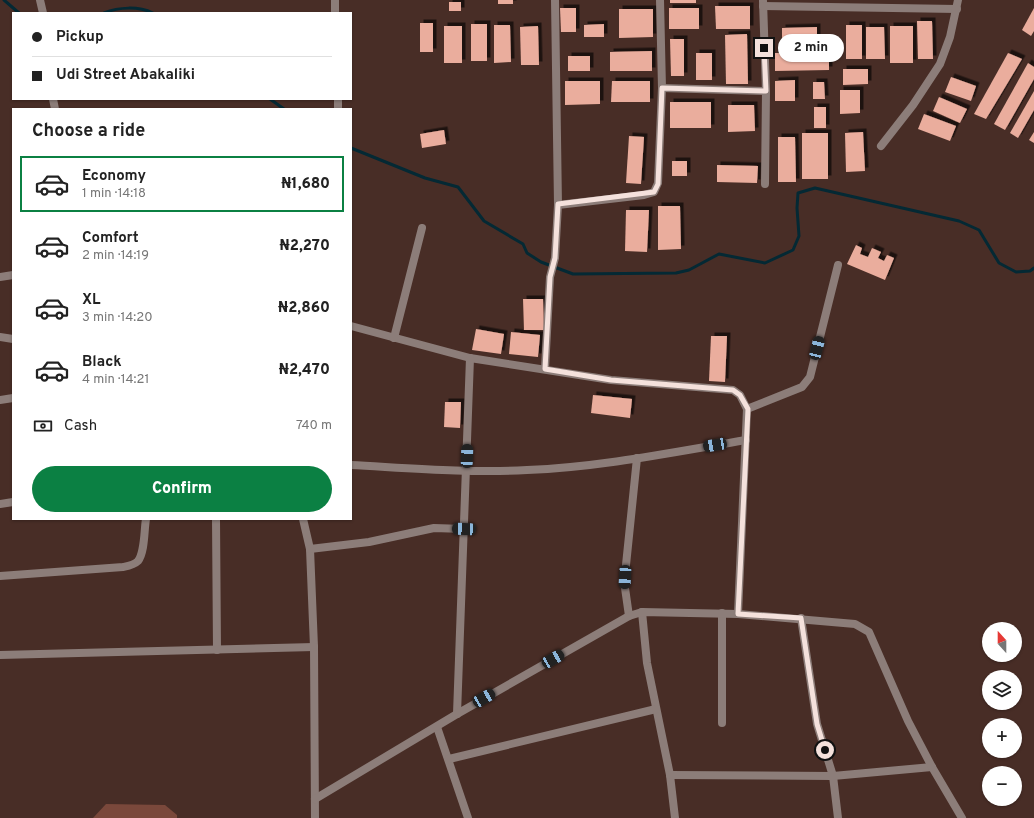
<!DOCTYPE html>
<meta charset="utf-8">
<style>
body{margin:0;font-family:Overpass,sans-serif;background:#f2f2f2;color:#222;height:100vh;display:flex;flex-direction:column;font-size:15px;white-space:nowrap}
*{box-sizing:border-box;margin:0}
p{font-size:13px;color:#767676}
.icon{flex:none;width:22px;height:22px;fill:none;stroke:currentColor;stroke-width:2;stroke-linecap:round;stroke-linejoin:round}
.map{position:relative;flex:1;overflow:hidden}
.drawer{position:absolute;left:12px;top:108px;width:340px;height:412px;display:flex;flex-direction:column;background:#fff;border-radius:0px;box-shadow:0 1px 3px #0004}
.drawer>*{flex:none}
.hud{position:absolute;left:12px;top:12px;width:340px;height:88px;border-radius:0px;box-shadow:0 1px 3px #0004;display:grid;align-content:center;height:88px;padding:0 20px;background:#fff}
.needle{width:26px;rotate:339deg}
.tools{position:absolute;left:982px;top:622px;display:grid;gap:8px}
.tools a{display:grid;place-items:center;width:40px;height:40px;border-radius:50%;background:#fff;box-shadow:0 1px 3px #0004;font-size:20px}
.end{position:absolute;width:18px;height:18px;margin:-9px;border:5px solid #f4e1dc;background:#111;box-shadow:0 0 0 2px #111}
.from{border-radius:50%}
.bubble{position:absolute;height:28px;border-radius:14px;background:#fff;box-shadow:0 1px 3px #0004;font-size:13px;font-weight:800;line-height:28px;text-align:center}
.car{position:absolute;width:12px;height:24px;margin:-12px -6px;border-radius:5px;box-shadow:0 0 3px 1px #0007;background:linear-gradient(#222 24%,#8ab4d8 0 40%,#222 0 76%,#8ab4d8 0 86%,#222 0)}
.hud b{display:flex;align-items:center;gap:14px;height:38px;font-size:15px}
.hud b+b{border-top:1px solid #e0e0e0}
.hud i{width:10px;height:10px;background:#222}
ul{padding:0;list-style:none}
li{display:flex;align-items:center;gap:12px;height:56px;margin:0 8px 6px;padding:0 12px;border:2px solid transparent;border-radius:0px}
li div{flex:1}
li b{display:block;font-size:15px}
li em{font-style:normal;font-weight:800}
li.current{border-color:#0b8043}
li>.icon{width:36px;height:36px;stroke-width:1.5}
h2{padding:0 20px;font-size:18px;line-height:48px}
.pay{display:flex;align-items:center;gap:10px;height:44px;padding:0 20px;font-size:15px}
.pay p{margin-inline-start:auto}
.action{display:flex;gap:8px;margin-top:auto;padding:8px 20px}
.action a{flex:1;height:46px;border-radius:24px;background:#0b8043;color:#fff;font-size:16px;font-weight:800;line-height:46px;text-align:center}
.map>svg:first-child{display:block}
.green{fill:#7a483b}
.lines{fill:none;stroke-linecap:round;stroke-linejoin:round}
.stream{stroke:#042934;stroke-width:3}
.building{fill:#eaad9d;filter:url(#shadow)}
.street{stroke:#8c7d79;stroke-width:8}
.route{stroke:#f4e1dc;stroke-width:5}
</style>
<div class="map">
<svg width="1034" height="818" viewBox="0 0 1034 818">
<defs>
<filter id="shadow"><feDropShadow dx="3.5" dy="-3.5" stdDeviation="0" flood-color="#0009"/></filter>
</defs>
<rect width="100%" height="100%" fill="#482d26"/>
<path class="green" d="M 106,804 L 165,805 L 177,815 L 177,818 L 93,818 Z"/>
<g class="lines">
<g class="stream">
<path d="M 4,0 L 19,13"/>
<path d="M 104,13 C 119,7 138,6 153,13"/>
<path d="M 270,99 L 284,109"/>
<path d="M 351,148 L 425,178 L 458,187 L 484,221 L 523,244 L 527,253 L 541,262 L 573,274 L 676,273 L 689,270 L 719,254 L 765,263 L 793,250 L 799,236 L 797,208 L 798,193 L 815,188 L 959,221 L 979,230 L 999,263 L 1016,272 L 1030,271 L 1034,268"/>
</g>
</g>
<g class="building">
<rect x="498" y="0" width="15" height="4"/>
<rect x="670" y="0" width="26" height="3"/>
<rect x="449" y="2" width="12" height="9"/>
<path d="M 715,6 L 750,6 L 750,29 L 716,29 Z"/>
<path d="M 560,8 L 576,8 L 576,32 L 561,32 Z"/>
<rect x="669" y="8" width="30" height="21"/>
<path d="M 1034,8 L 1034,31 L 1031,36 L 1022,30 Z"/>
<path d="M 619,9 L 653,9 L 653,37 L 619,38 Z"/>
<path d="M 917,21 L 932,21 L 933,59 L 918,59 Z"/>
<rect x="420" y="23" width="13" height="29"/>
<rect x="471" y="24" width="16" height="37"/>
<path d="M 604,24 L 604,37 L 584,37 L 584,25 Z"/>
<path d="M 494,25 L 510,25 L 511,62 L 494,63 Z"/>
<rect x="846" y="25" width="16" height="34"/>
<rect x="444" y="26" width="18" height="37"/>
<path d="M 538,26 L 539,65 L 521,65 L 520,27 Z"/>
<rect x="890" y="26" width="23" height="37"/>
<path d="M 817,27 L 817,41 L 782,42 L 782,28 Z"/>
<path d="M 866,27 L 884,27 L 885,59 L 866,59 Z"/>
<path d="M 747,34 L 748,84 L 726,84 L 725,35 Z"/>
<path d="M 670,39 L 684,39 L 684,76 L 671,76 Z"/>
<path d="M 652,51 L 652,71 L 610,71 L 610,52 Z"/>
<rect x="696" y="53" width="16" height="27"/>
<path d="M 775,53 L 829,53 L 829,70 L 775,71 Z"/>
<path d="M 1008,53 L 1022,59 L 986,119 L 974,114 Z"/>
<rect x="568" y="56" width="22" height="15"/>
<path d="M 1028,63 L 1034,67 L 1034,79 L 1005,130 L 994,124 Z"/>
<path d="M 843,69 L 868,69 L 868,84 L 843,85 Z"/>
<path d="M 951,77 L 976,86 L 971,101 L 945,92 Z"/>
<path d="M 795,80 L 795,101 L 775,101 L 775,81 Z"/>
<path d="M 565,81 L 600,81 L 600,104 L 565,105 Z"/>
<path d="M 612,81 L 650,81 L 650,102 L 611,102 Z"/>
<path d="M 813,82 L 824,82 L 825,99 L 813,99 Z"/>
<path d="M 840,90 L 860,90 L 860,113 L 840,114 Z"/>
<path d="M 1034,91 L 1034,110 L 1018,138 L 1010,133 Z"/>
<path d="M 939,97 L 967,109 L 960,123 L 933,111 Z"/>
<rect x="670" y="102" width="41" height="26"/>
<path d="M 728,105 L 754,105 L 755,131 L 728,132 Z"/>
<rect x="814" y="107" width="12" height="21"/>
<path d="M 924,114 L 956,126 L 950,141 L 918,129 Z"/>
<path d="M 444,130 L 446,144 L 422,148 L 420,134 Z"/>
<path d="M 863,132 L 865,171 L 846,172 L 845,133 Z"/>
<path d="M 1034,132 L 1034,143 L 1029,140 Z"/>
<rect x="802" y="133" width="26" height="46"/>
<path d="M 629,136 L 644,137 L 641,184 L 626,183 Z"/>
<path d="M 778,137 L 795,137 L 796,182 L 778,182 Z"/>
<rect x="672" y="161" width="15" height="15"/>
<path d="M 717,165 L 758,166 L 757,183 L 717,182 Z"/>
<path d="M 658,206 L 680,206 L 681,249 L 658,250 Z"/>
<path d="M 626,210 L 649,210 L 647,252 L 625,251 Z"/>
<path d="M 856,245 L 862,248 L 860,254 L 868,257 L 872,248 L 881,252 L 878,258 L 884,261 L 887,255 L 894,258 L 885,280 L 847,264 Z"/>
<path d="M 523,299 L 543,299 L 544,330 L 524,330 Z"/>
<path d="M 476,329 L 504,334 L 501,354 L 472,350 Z"/>
<path d="M 511,332 L 540,335 L 538,357 L 509,354 Z"/>
<path d="M 711,336 L 727,336 L 725,382 L 709,381 Z"/>
<path d="M 593,395 L 632,399 L 630,418 L 591,413 Z"/>
<path d="M 445,402 L 461,402 L 460,428 L 444,427 Z"/>
</g>
<g class="lines">
<g class="street">
<path d="M 40,0 L 43,13"/>
<path d="M 335,0 L 335,13"/>
<path d="M 763,1 L 766,91 L 765,184"/>
<path d="M 763,6 L 957,9"/>
<path d="M 662,88 L 766,91"/>
<path d="M 53,99 L 55,109"/>
<path d="M 338,99 L 338,109"/>
<path d="M 881,146 L 913,105 L 940,64 L 950,37 L 958,0"/>
<path d="M 558,205 L 644,195 L 654,192 L 658,183 L 662,88 L 660,0"/>
<path d="M 0,277 L 13,275"/>
<path d="M 351,326 L 470,358 L 611,380 L 733,390 L 740,395 L 747,409 L 738,614"/>
<path d="M 0,337 L 13,339"/>
<path d="M 394,338 L 422,228"/>
<path d="M 545,369 L 550,277 L 555,258 L 558,205 L 555,0"/>
<path d="M 0,400 L 13,398"/>
<path d="M 747,409 L 802,387 L 810,377 L 838,265"/>
<path d="M 351,465 C 409,468 468,473 527,470 C 601,467 674,452 746,440"/>
<path d="M 0,504 L 13,502"/>
<path d="M 216,519 L 217,650"/>
<path d="M 303,519 L 310,549 L 314,647 L 315,818"/>
<path d="M 310,549 L 369,542 L 434,528 L 464,529"/>
<path d="M 0,576 L 123,567 C 128,566 134,565 138,561 C 145,552 144,530 146,519"/>
<path d="M 642,612 L 647,663 L 670,775 L 675,818"/>
<path d="M 722,613 L 722,723"/>
<path d="M 629,616 L 625,588 L 626,565 L 637,458"/>
<path d="M 801,618 L 817,724 L 833,776 L 838,818"/>
<path d="M 0,655 L 314,647"/>
<path d="M 457,714 L 470,358"/>
<path d="M 437,727 L 468,818"/>
<path d="M 449,759 L 656,709"/>
<path d="M 670,775 L 833,776 L 932,767"/>
<path d="M 315,799 L 457,714 L 629,616 L 642,612 L 738,614 L 855,624 L 869,632 L 908,721 L 932,767 L 962,818"/>
</g>
</g>
<g class="lines">
<path class="route" d="M 764,48 L 766,91 L 662,88 L 658,184 L 654,192 L 558,204 L 555,258 L 550,277 L 545,369 L 611,380 L 733,390 L 740,395 L 748,409 L 738,614 L 801,618 L 817,724 L 825,750"/>
</g>
</svg>
<div class="tools">
<a><svg class="needle" viewBox="-14 -14 28 28"><path d="M0-13l5 13h-10z" fill="#e53935"/><path d="M0 13l5-13h-10z" fill="#767676"/></svg></a>
<a><svg class="icon" aria-label="layers" viewBox="0 0 24 24"><path d="M12 4l9 5-9 5-9-5zM3 14l9 5 9-5"/></svg></a>
<a>+</a>
<a>−</a>
</div>
<i class="end from" style="left:825px;top:750px"></i>
<i class="end" style="left:764px;top:48px"></i>
<div class="bubble" style="left:778px;top:34px;width:66px">2 min</div>
<i class="car" style="left:817px;top:348px;rotate:14deg"></i>
<i class="car" style="left:715px;top:445px;rotate:260deg"></i>
<i class="car" style="left:467px;top:456px;rotate:2deg"></i>
<i class="car" style="left:464px;top:529px;rotate:272deg"></i>
<i class="car" style="left:625px;top:577px;rotate:183deg"></i>
<i class="car" style="left:553px;top:659px;rotate:60deg"></i>
<i class="car" style="left:484px;top:698px;rotate:60deg"></i>
<div class="hud">
<b><i class="from"></i>Pickup</b>
<b><i></i>Udi Street Abakaliki</b>
</div>
<section class="drawer">
<h2>Choose a ride</h2>
<ul>
<li class="current"><svg class="icon" aria-label="car" viewBox="0 0 24 24"><path d="M5 17H2v-5l4-1 3-4h7l3 4 3 1v5h-3M9 17h6M6 11h13"/><circle cx="7" cy="17" r="2"/><circle cx="17" cy="17" r="2"/></svg><div><b>Economy</b><p>1 min · 14:18</p></div><em>₦1,680</em></li>
<li><svg class="icon" aria-label="car" viewBox="0 0 24 24"><path d="M5 17H2v-5l4-1 3-4h7l3 4 3 1v5h-3M9 17h6M6 11h13"/><circle cx="7" cy="17" r="2"/><circle cx="17" cy="17" r="2"/></svg><div><b>Comfort</b><p>2 min · 14:19</p></div><em>₦2,270</em></li>
<li><svg class="icon" aria-label="car" viewBox="0 0 24 24"><path d="M5 17H2v-5l4-1 3-4h7l3 4 3 1v5h-3M9 17h6M6 11h13"/><circle cx="7" cy="17" r="2"/><circle cx="17" cy="17" r="2"/></svg><div><b>XL</b><p>3 min · 14:20</p></div><em>₦2,860</em></li>
<li><svg class="icon" aria-label="car" viewBox="0 0 24 24"><path d="M5 17H2v-5l4-1 3-4h7l3 4 3 1v5h-3M9 17h6M6 11h13"/><circle cx="7" cy="17" r="2"/><circle cx="17" cy="17" r="2"/></svg><div><b>Black</b><p>4 min · 14:21</p></div><em>₦2,470</em></li>
</ul>
<div class="pay"><svg class="icon" aria-label="cash" viewBox="0 0 24 24"><path d="M3 7h18v10H3z"/><circle cx="12" cy="12" r="2"/></svg>Cash<p>740 m</p></div>
<div class="action"><a>Confirm</a></div>
</section>
</div>
